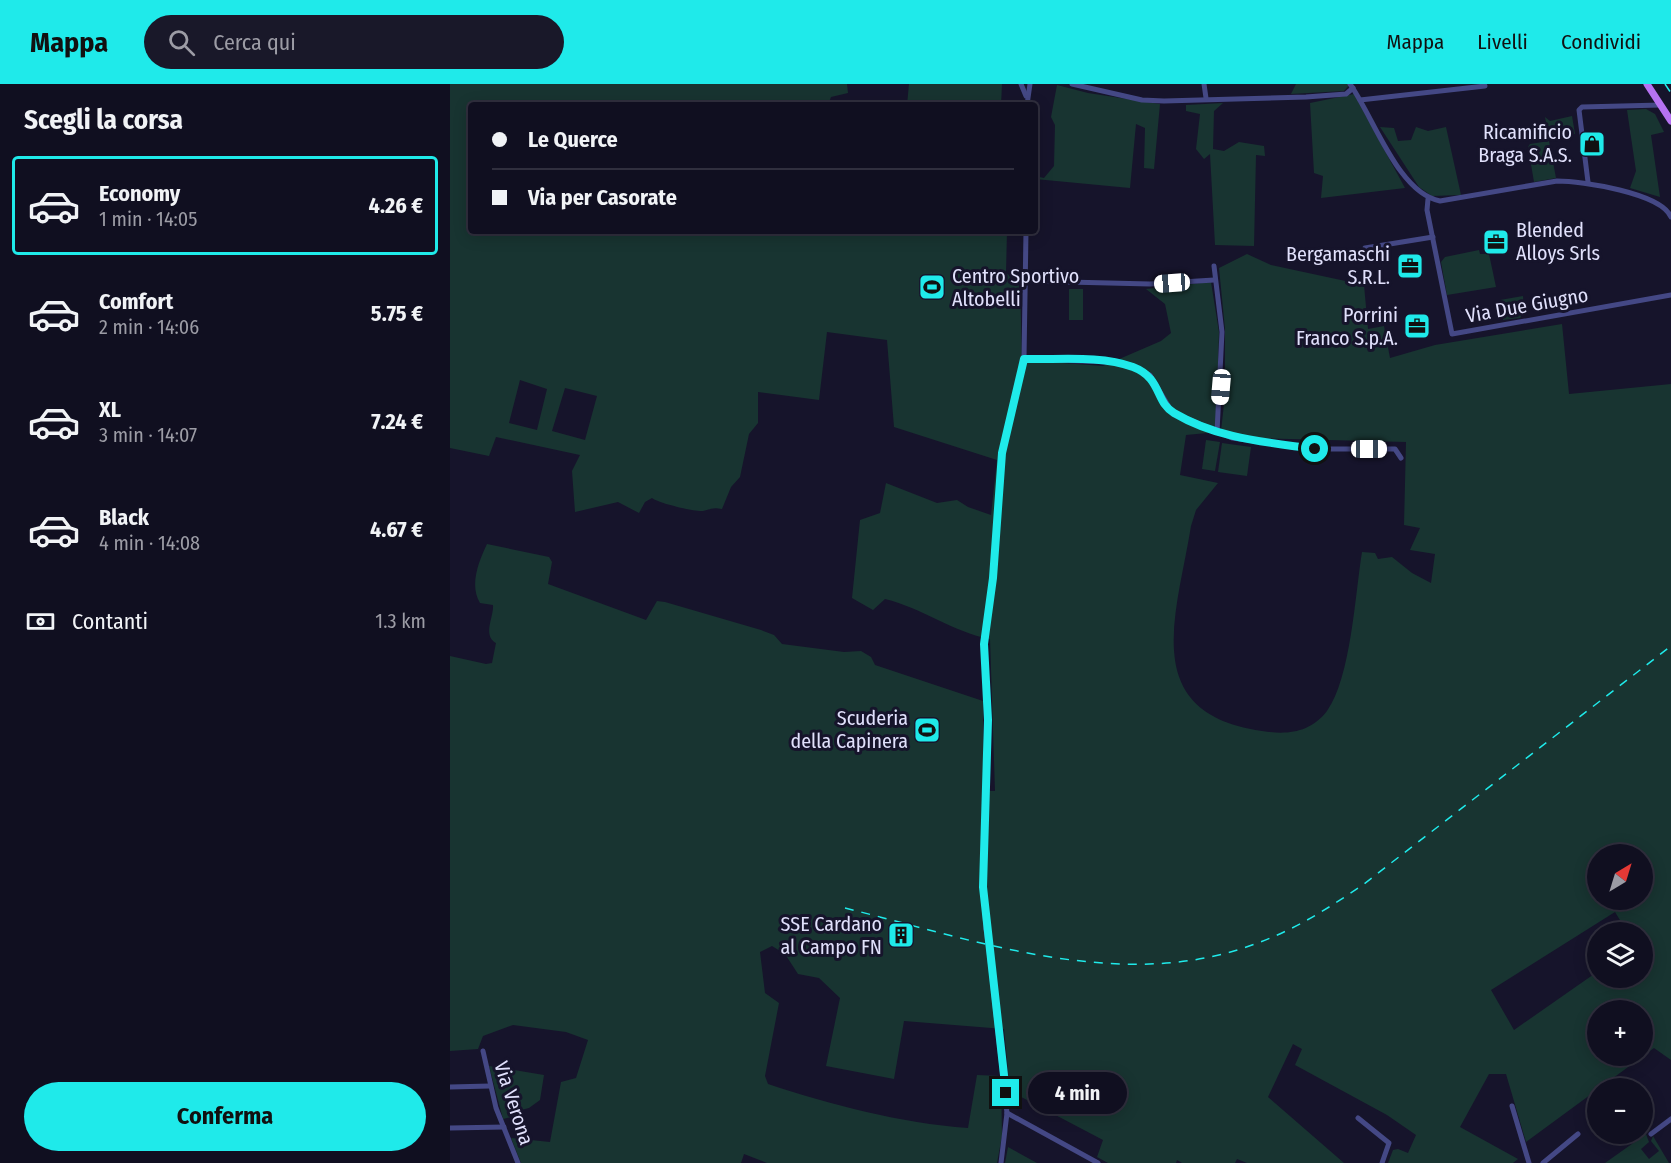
<!DOCTYPE html>
<html lang="it">
<meta charset="utf-8">
<style>
body{margin:0;font-family:"Fira Sans Condensed",sans-serif;background:#191829;color:#f1f3f6;height:100vh;display:flex;flex-direction:column;font-size:22px;white-space:nowrap}
*{box-sizing:border-box;margin:0}
p{font-size:20px;color:#9c9ca5}
.icon{flex:none;width:33px;height:33px;fill:none;stroke:currentColor;stroke-width:2;stroke-linecap:round;stroke-linejoin:round}
.map{position:relative;flex:1;overflow:hidden}
.sheet{display:flex;flex-direction:column;background:#100f20;width:450px}
.sheet>*{flex:none}
.top-card{position:absolute;left:18px;top:18px;width:570px;height:132px;border-radius:6px;box-shadow:0 3px 15px #0003,0 0 0 2px #302f3e;display:grid;align-content:center;height:132px;padding:0 24px;background:#100f20}
.needle{width:39px;rotate:38deg}
.controls{position:absolute;left:1137px;top:760px;display:grid;gap:12px}
.controls a{display:grid;place-items:center;width:66px;height:66px;border-radius:50%;background:#100f20;box-shadow:0 3px 15px #0003,0 0 0 2px #302f3e;font-size:30px}
.end{position:absolute;width:27px;height:27px;margin:-14px;border:8px solid #1feaea;background:#111;box-shadow:0 0 0 3px #111}
.from{border-radius:50%}
.bubble{position:absolute;height:42px;border-radius:21px;background:#100f20;box-shadow:0 3px 15px #0003,0 0 0 2px #302f3e;font-size:20px;font-weight:700;line-height:42px;text-align:center}
.car{position:absolute;width:18px;height:36px;margin:-18px -9px;border-radius:8px;box-shadow:0 0 4px 2px #0007;background:linear-gradient(#fff 24%,#345 0 40%,#fff 0 76%,#345 0 86%,#fff 0)}
.top-card b{display:flex;align-items:center;gap:21px;height:57px;font-size:22px}
.top-card b+b{border-top:2px solid #302f3e}
.top-card i{width:15px;height:15px;background:#f1f3f6}
ul{padding:0;list-style:none}
li{display:flex;align-items:center;gap:18px;height:99px;margin:0 12px 9px;padding:0 12px;border:3px solid transparent;border-radius:6px}
li div{flex:1}
li b{display:block;font-size:22px}
li em{font-style:normal;font-weight:700}
li.on{border-color:#1feaea}
li>.icon{width:54px;height:54px;stroke-width:1.5}
h2{padding:0 24px;font-size:27px;line-height:72px}
.pay{display:flex;align-items:center;gap:15px;height:66px;padding:0 24px;font-size:22px}
.pay p{margin-inline-start:auto}
.button{display:flex;gap:12px;margin-top:auto;padding:12px 24px}
.button a{flex:1;height:69px;border-radius:36px;background:#1feaea;color:#111;font-size:24px;font-weight:700;line-height:69px;text-align:center}
header{display:flex;align-items:center;gap:36px;box-sizing:border-box;height:84px;padding:0 30px;background:#1feaea;color:#111}
header strong{font-size:28px}
nav{display:flex;gap:33px;margin-inline-start:auto;font-size:21px}
.search{width:420px;height:54px;background:#191829;display:flex;align-items:center;gap:15px;box-sizing:border-box;padding:0 21px;border-radius:33px;color:#9c9ca5;font-size:22px}
main{display:flex;flex:1;min-height:0}
.map>svg:first-child{display:block}
.green{fill:#183431;fill-rule:evenodd}
.lines{fill:none;stroke-linecap:round;stroke-linejoin:round}
.minor{stroke:#444885;stroke-width:5}
.major{stroke:#b672f2;stroke-width:7}
.rail{stroke:#1feaea;stroke-width:1.5;stroke-dasharray:9 8;stroke-linecap:butt}
.minor-bridge{stroke:#444885;stroke-width:5}
.route{stroke:#1feaea;stroke-width:8}
.labels{text-anchor:middle;dominant-baseline:central;stroke-width:6;stroke-linejoin:round;paint-order:stroke}
.poi-label{font-size:20px;fill:#e1e1fc;stroke:#16142b;text-anchor:end}
.street-label{font-size:20px;fill:#e1e1fc;stroke:#16142b}
</style>
<header>
<strong>Mappa</strong>
<div class="search"><svg class="icon" aria-label="search" viewBox="0 0 24 24"><circle cx="10" cy="10" r="6"/><path d="M15 15l6 6"/></svg>Cerca qui</div>
<nav><a>Mappa</a><a>Livelli</a><a>Condividi</a></nav>
</header>
<main>
<section class="sheet">
<h2>Scegli la corsa</h2>
<ul>
<li class="on"><svg class="icon" aria-label="car" viewBox="0 0 24 24"><path d="M5 17H2v-5l4-1 3-4h7l3 4 3 1v5h-3M9 17h6M6 11h13"/><circle cx="7" cy="17" r="2"/><circle cx="17" cy="17" r="2"/></svg><div><b>Economy</b><p>1 min · 14:05</p></div><em>4.26 €</em></li>
<li><svg class="icon" aria-label="car" viewBox="0 0 24 24"><path d="M5 17H2v-5l4-1 3-4h7l3 4 3 1v5h-3M9 17h6M6 11h13"/><circle cx="7" cy="17" r="2"/><circle cx="17" cy="17" r="2"/></svg><div><b>Comfort</b><p>2 min · 14:06</p></div><em>5.75 €</em></li>
<li><svg class="icon" aria-label="car" viewBox="0 0 24 24"><path d="M5 17H2v-5l4-1 3-4h7l3 4 3 1v5h-3M9 17h6M6 11h13"/><circle cx="7" cy="17" r="2"/><circle cx="17" cy="17" r="2"/></svg><div><b>XL</b><p>3 min · 14:07</p></div><em>7.24 €</em></li>
<li><svg class="icon" aria-label="car" viewBox="0 0 24 24"><path d="M5 17H2v-5l4-1 3-4h7l3 4 3 1v5h-3M9 17h6M6 11h13"/><circle cx="7" cy="17" r="2"/><circle cx="17" cy="17" r="2"/></svg><div><b>Black</b><p>4 min · 14:08</p></div><em>4.67 €</em></li>
</ul>
<div class="pay"><svg class="icon" aria-label="cash" viewBox="0 0 24 24"><path d="M3 7h18v10H3z"/><circle cx="12" cy="12" r="2"/></svg>Contanti<p>1.3 km</p></div>
<div class="button"><a>Conferma</a></div>
</section>
<div class="map">
<svg width="1221" height="1079" viewBox="0 0 1221 1079">
<rect width="100%" height="100%" fill="#16142b"/>
<g class="green">
<path d="M 0,0 L 397,0 L 398,9 L 381,13 L 378,21 L 21,21 L 21,147 L 557,147 L 556,189 L 570,197 L 572,276 L 653,282 L 711,257 L 721,249 L 715,220 L 696,205 L 761,198 L 769,248 L 766,340 L 757,349 L 736,351 L 730,391 L 768,399 L 746,426 L 741,442 C 727,530 687,629 812,647 C 837,651 860,649 877,627 C 901,593 905,511 912,468 L 925,469 L 928,475 L 942,473 L 962,489 L 981,499 L 985,470 L 960,466 L 970,444 L 954,441 L 956,358 L 804,354 L 771,347 L 775,311 L 775,245 L 769,184 L 797,170 L 821,181 L 914,201 L 918,245 L 934,242 L 940,274 L 985,261 L 1112,240 L 1119,310 L 1221,300 L 1221,976 L 1204,964 L 1076,1058 L 1056,990 L 1039,990 L 1010,1043 L 1068,1075 L 1063,1079 L 938,1079 L 943,1066 L 948,1065 L 958,1069 L 966,1051 L 937,1031 L 845,981 L 852,965 L 843,960 L 818,1013 L 894,1079 L 797,1079 L 787,1075 L 785,1079 L 732,1079 L 727,1076 L 726,1079 L 658,1079 L 647,1073 L 653,1056 L 560,1007 L 554,945 L 454,937 L 444,995 L 376,982 L 390,914 L 369,894 L 348,890 L 335,870 L 322,862 L 310,868 L 315,909 L 329,919 L 315,992 L 318,1000 C 382,1021 450,1039 518,1044 L 527,991 L 551,992 L 552,1052 L 547,1079 L 317,1079 L 294,1070 L 291,1079 L 71,1079 L 61,1054 L 100,1058 L 111,998 L 126,994 L 138,956 L 116,948 L 63,941 L 33,952 L 28,965 L 0,967 L 0,572 L 36,580 L 42,579 L 46,559 C 32,551 44,533 43,521 L 30,519 C 19,501 29,477 37,460 L 99,473 L 102,478 L 98,500 L 196,536 L 207,517 L 215,518 L 311,546 L 324,551 L 332,560 L 394,568 L 411,567 L 421,573 L 425,581 L 533,617 L 533,707 L 545,707 L 540,555 C 503,548 472,524 435,515 L 423,526 L 402,514 L 410,436 L 430,429 L 436,399 L 487,419 L 507,416 L 518,423 L 541,431 L 547,376 L 444,343 L 437,256 L 377,248 L 369,316 L 308,308 L 308,339 L 299,350 L 290,393 L 281,403 L 272,425 C 263,423 261,425 253,427 C 245,428 208,419 202,414 L 195,418 L 189,429 L 168,418 L 125,428 L 122,387 L 130,371 L 46,353 L 39,372 L 0,364 ZM 70,296 L 97,305 L 87,346 L 59,339 ZM 115,304 L 147,312 L 135,356 L 102,347 ZM 1148,771 L 1192,771 L 1192,816 L 1148,816 ZM 1165,828 L 1178,849 L 1192,849 L 1192,894 L 1148,894 L 1147,888 L 1064,946 L 1041,906 ZM 1148,927 L 1192,927 L 1192,972 L 1148,972 Z"/>
<path d="M 459,0 L 552,0 L 551,21 L 457,21 Z"/>
<path d="M 846,0 L 899,0 L 899,1 L 894,7 L 841,10 Z"/>
<path d="M 607,1 L 638,9 L 710,20 L 704,85 L 694,84 L 695,44 L 686,40 L 680,104 L 585,95 L 585,92 L 594,94 L 604,82 L 605,41 L 601,33 Z"/>
<path d="M 904,10 L 955,104 L 871,114 L 873,92 L 864,89 L 860,19 Z"/>
<path d="M 773,19 L 764,27 L 763,65 L 774,67 L 789,58 L 814,62 L 815,72 L 806,71 L 804,162 L 765,161 L 760,70 L 754,75 L 746,65 L 750,30 L 736,27 L 736,21 Z"/>
<path d="M 1196,25 L 1205,30 L 1214,48 L 1201,51 L 1210,113 L 1180,104 L 1186,87 L 1177,26 Z"/>
<path d="M 1122,32 L 1125,50 L 1099,54 L 1095,33 L 1100,37 Z"/>
<path d="M 930,43 L 944,44 L 948,57 L 961,56 L 966,43 L 978,47 L 996,43 L 1011,111 L 982,112 L 969,103 Z"/>
<path d="M 1099,57 L 1106,94 L 1084,98 L 1078,63 L 1080,60 Z"/>
<path d="M 1029,166 L 1030,170 L 1039,170 L 1046,203 L 997,211 L 991,178 L 995,173 Z"/>
<rect x="619" y="205" width="14" height="31"/>
<path d="M 1073,212 L 1074,228 L 1070,234 L 1053,236 L 1050,216 Z"/>
<path d="M 756,356 L 770,358 L 765,387 L 752,385 Z"/>
<path d="M 772,359 L 801,363 L 797,392 L 768,388 Z"/>
<path d="M 39,982 L 94,991 L 90,1016 L 79,1024 L 67,1027 L 61,1033 L 53,1035 Z"/>
<path d="M 1196,1050 L 1199,1058 L 1191,1065 L 1199,1075 L 1209,1067 L 1201,1057 L 1203,1052 L 1219,1079 L 1155,1079 Z"/>
<path d="M 558,1063 L 587,1079 L 555,1079 Z"/>
</g>
<g class="lines">
<g class="minor">
<path d="M 571,0 L 576,12"/>
<path d="M 622,0 L 692,16 L 714,17 L 856,13 L 896,10 L 903,4"/>
<path d="M 754,0 L 756,14"/>
<path d="M 900,0 C 924,34 948,109 990,117 L 1107,97 C 1132,97 1211,109 1221,133"/>
<path d="M 910,16 L 1035,2"/>
<path d="M 577,21 L 580,0"/>
<path d="M 1138,98 L 1129,26 L 1132,23 L 1211,21"/>
<path d="M 978,115 L 977,126 L 1002,250 L 1221,211"/>
<path d="M 915,164 L 983,153"/>
<path d="M 764,182 L 772,248 L 767,348"/>
<path d="M 576,197 L 700,200 L 764,196"/>
<path d="M 574,275 L 663,278 L 684,284 L 700,291 L 722,328 L 782,354 L 865,365 L 945,365 L 951,374"/>
<path d="M 536,845 L 533,803 L 538,636 L 534,560 L 543,494 L 552,369 L 574,275 L 576,147"/>
<path d="M 539,867 L 557,1029 L 551,1079"/>
<path d="M 33,967 L 46,1024 L 68,1079"/>
<path d="M 0,1003 L 40,1002"/>
<path d="M 1062,1022 L 1079,1079"/>
<path d="M 557,1029 L 648,1079"/>
<path d="M 908,1034 L 939,1059 L 932,1079"/>
<path d="M 0,1044 L 54,1043"/>
<path d="M 1201,1050 L 1221,1035"/>
<path d="M 1093,1079 L 1128,1050"/>
</g>
<path class="major" d="M 1197,0 L 1221,37"/>
<g class="rail">
<path d="M 1215,0 L 1221,9"/>
<path d="M 395,824 C 524,856 671,909 802,861 C 843,847 879,824 914,800 L 1221,562"/>
</g>
<path class="minor-bridge" d="M 536,845 L 539,867"/>
</g>
<g class="lines">
<path class="route" d="M 556,1009 L 533,803 L 538,636 L 534,560 L 543,494 L 552,369 L 574,275 C 609,276 650,271 683,283 C 712,294 705,318 724,329 C 768,355 816,358 865,365"/>
</g>
<defs>
<symbol id="shop-square" viewBox="-11 -11 22 22"><rect x="-9" y="-9" width="18" height="18" rx="4" fill="#1feaea" stroke="#16142b"/><path d="M-5-2.5h2.3a2.7 3.5 0 0 1 5.4 0H5L5.5 6h-11ZM-1.5-2.5h3a1.5 2.3 0 0 0-3 0Z" fill="#111"/></symbol>
<symbol id="office-square" viewBox="-11 -11 22 22"><rect x="-9" y="-9" width="18" height="18" rx="4" fill="#1feaea" stroke="#16142b"/><path d="M-6-3h4V-5.5h4V-3h4V5H-6ZM-1-4.5V-3h2v-1.5ZM-6 0V1H6V0Z" fill="#111"/></symbol>
<symbol id="stadium-square" viewBox="-11 -11 22 22"><rect x="-9" y="-9" width="18" height="18" rx="4" fill="#1feaea" stroke="#16142b"/><path d="M0-5a6.5 5 0 1 0 0 10a6.5 5 0 1 0 0-10ZM-3.5-1.8h7v3.6h-7Z" fill="#111"/></symbol>
<symbol id="building-square" viewBox="-11 -11 22 22"><rect x="-9" y="-9" width="18" height="18" rx="4" fill="#1feaea" stroke="#16142b"/><path d="M-4-6H4V6H1V3H-1V6H-4ZM-2.5-4.3h1.7v1.8h-1.7ZM.8-4.3h1.7v1.8H.8ZM-2.5-1h1.7V.8h-1.7ZM.8-1h1.7V.8H.8Z" fill="#111"/></symbol>
</defs>
<g fill-rule="evenodd">
<use href="#shop-square" x="1127" y="45" width="30" height="30"/>
<use href="#office-square" x="1031" y="143" width="30" height="30"/>
<use href="#office-square" x="945" y="167" width="30" height="30"/>
<use href="#stadium-square" x="467" y="188" width="30" height="30"/>
<use href="#office-square" x="952" y="227" width="30" height="30"/>
<use href="#stadium-square" x="462" y="631" width="30" height="30"/>
<use href="#building-square" x="436" y="836" width="30" height="30"/>
</g>
<g class="labels">
<g class="poi-label">
<text x="1122" y="48">Ricamificio<tspan x="1122" dy="23">Braga S.A.S.</tspan></text>
<text x="1066" y="146" text-anchor="start">Blended<tspan x="1066" dy="23">Alloys Srls</tspan></text>
<text x="940" y="170">Bergamaschi<tspan x="940" dy="23">S.R.L.</tspan></text>
<text x="502" y="192" text-anchor="start">Centro Sportivo<tspan x="502" dy="23">Altobelli</tspan></text>
<text x="948" y="231">Porrini<tspan x="948" dy="23">Franco S.p.A.</tspan></text>
<text x="458" y="634">Scuderia<tspan x="458" dy="23">della Capinera</tspan></text>
<text x="432" y="840">SSE Cardano<tspan x="432" dy="23">al Campo FN</tspan></text>
</g>
<g class="street-label">
<text transform="translate(1077 221) rotate(-10)">Via Due Giugno</text>
<text transform="translate(64 1019) rotate(72)">Via Verona</text>
</g>
</g>
</svg>
<div class="controls">
<a><svg class="needle" viewBox="-14 -14 28 28"><path d="M0-13l5 13h-10z" fill="#e53935"/><path d="M0 13l5-13h-10z" fill="#9c9ca5"/></svg></a>
<a><svg class="icon" aria-label="layers" viewBox="0 0 24 24"><path d="M12 4l9 5-9 5-9-5zM3 14l9 5 9-5"/></svg></a>
<a>+</a>
<a>−</a>
</div>
<i class="end from" style="left:865px;top:365px"></i>
<i class="end" style="left:556px;top:1009px"></i>
<div class="bubble" style="left:578px;top:988px;width:99px">4 min</div>
<i class="car" style="left:722px;top:199px;rotate:266deg"></i>
<i class="car" style="left:771px;top:303px;rotate:185deg"></i>
<i class="car" style="left:919px;top:365px;rotate:90deg"></i>
<div class="top-card">
<b><i class="from"></i>Le Querce</b>
<b><i></i>Via per Casorate</b>
</div>
</div>
</main>
